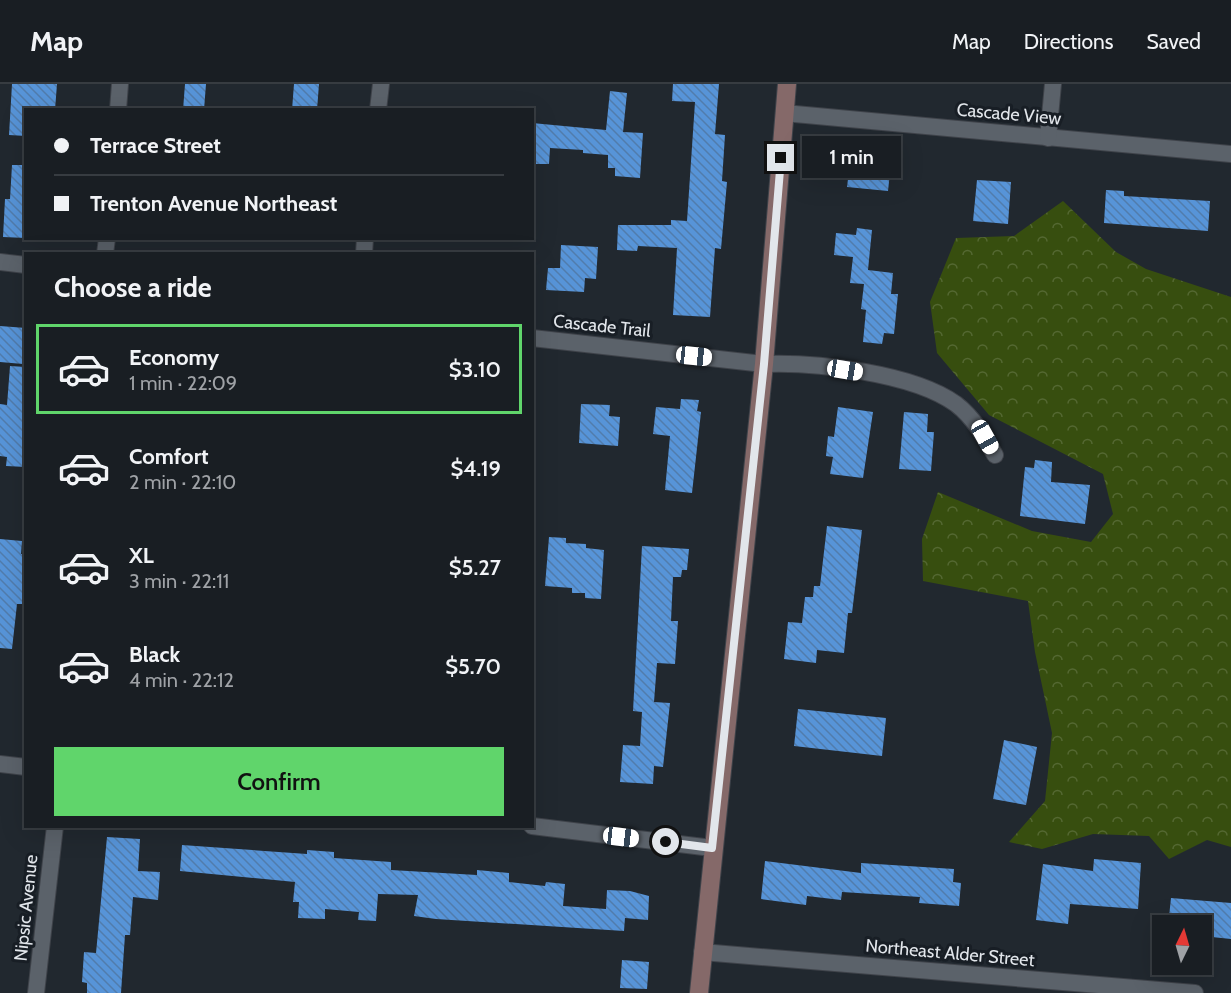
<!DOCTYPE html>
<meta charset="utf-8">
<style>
body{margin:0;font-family:Cabin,sans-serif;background:#22272b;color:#f1f3f6;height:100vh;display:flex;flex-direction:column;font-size:22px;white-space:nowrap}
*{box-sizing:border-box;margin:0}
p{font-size:20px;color:#9fa2a6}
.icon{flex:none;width:33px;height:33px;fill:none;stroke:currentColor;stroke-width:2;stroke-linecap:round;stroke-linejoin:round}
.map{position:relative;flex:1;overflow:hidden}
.drawer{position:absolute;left:24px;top:168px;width:510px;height:576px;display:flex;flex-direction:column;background:#191e23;border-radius:0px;box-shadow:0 6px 24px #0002,0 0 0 2px #373c41}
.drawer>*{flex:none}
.banner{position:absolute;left:24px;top:24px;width:510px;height:132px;border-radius:0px;box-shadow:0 6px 24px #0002,0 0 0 2px #373c41;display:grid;align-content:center;height:132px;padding:0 30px;background:#191e23}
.needle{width:39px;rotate:5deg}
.controls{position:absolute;left:1152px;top:831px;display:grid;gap:12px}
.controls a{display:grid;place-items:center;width:60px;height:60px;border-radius:0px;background:#191e23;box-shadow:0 6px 24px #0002,0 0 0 2px #373c41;font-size:30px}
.end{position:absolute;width:27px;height:27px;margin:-14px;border:8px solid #e2e6eb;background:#111;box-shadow:0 0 0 3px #111}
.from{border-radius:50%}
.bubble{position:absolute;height:42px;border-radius:0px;background:#191e23;box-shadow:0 6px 24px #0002,0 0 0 2px #373c41;font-size:20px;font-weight:600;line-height:42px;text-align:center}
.car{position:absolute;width:18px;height:36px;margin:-18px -9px;border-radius:8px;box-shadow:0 0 4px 2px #0007;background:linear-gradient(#fff 24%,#345 0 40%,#fff 0 76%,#345 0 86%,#fff 0)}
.banner b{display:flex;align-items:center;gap:21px;height:57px;font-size:22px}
.banner b+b{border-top:2px solid #373c41}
.banner i{width:15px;height:15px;background:#f1f3f6}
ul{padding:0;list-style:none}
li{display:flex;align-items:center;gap:18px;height:90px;margin:0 12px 9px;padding:0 18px;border:3px solid transparent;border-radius:0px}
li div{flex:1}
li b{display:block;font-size:22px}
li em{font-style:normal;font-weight:600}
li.on{border-color:#60d56b}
li>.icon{width:54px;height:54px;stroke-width:1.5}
h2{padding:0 30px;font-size:27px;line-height:72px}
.button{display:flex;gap:12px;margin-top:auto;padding:12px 30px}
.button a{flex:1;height:69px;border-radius:0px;background:#60d56b;color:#111;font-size:24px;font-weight:600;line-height:69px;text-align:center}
header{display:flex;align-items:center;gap:36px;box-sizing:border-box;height:84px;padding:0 30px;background:#191e23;border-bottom:2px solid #373c41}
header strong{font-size:28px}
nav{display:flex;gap:33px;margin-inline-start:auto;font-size:21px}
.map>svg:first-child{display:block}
.forest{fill:url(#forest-crowns)}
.building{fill:url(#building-back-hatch)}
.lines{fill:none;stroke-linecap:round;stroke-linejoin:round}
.street-casing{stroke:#3f434a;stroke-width:18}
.secondary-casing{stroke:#3f434a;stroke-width:20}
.street{stroke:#5b626a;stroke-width:16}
.secondary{stroke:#856969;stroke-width:18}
.route{stroke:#e2e6eb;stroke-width:8}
.labels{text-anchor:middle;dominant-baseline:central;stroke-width:6;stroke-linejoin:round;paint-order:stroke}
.street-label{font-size:18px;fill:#e2e6eb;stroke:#181e25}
</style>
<header>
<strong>Map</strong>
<nav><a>Map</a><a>Directions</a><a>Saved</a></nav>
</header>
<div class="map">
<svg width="1231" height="909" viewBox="0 0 1231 909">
<defs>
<pattern id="forest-crowns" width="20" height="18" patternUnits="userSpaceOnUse" patternTransform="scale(1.5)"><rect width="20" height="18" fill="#374e0f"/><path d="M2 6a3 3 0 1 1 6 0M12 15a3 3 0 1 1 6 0" fill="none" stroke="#546832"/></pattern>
<pattern id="building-back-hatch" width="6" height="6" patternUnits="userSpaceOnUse" patternTransform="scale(1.5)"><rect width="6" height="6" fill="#5794d8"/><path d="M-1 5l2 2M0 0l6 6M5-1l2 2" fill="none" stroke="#517cac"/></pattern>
</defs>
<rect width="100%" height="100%" fill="#21282f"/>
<path class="forest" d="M 1063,117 L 1116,168 L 1146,185 L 1231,213 L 1231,763 L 1207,756 L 1169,775 L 1149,752 L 1093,750 L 1042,765 L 1009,758 L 1045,717 L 1052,649 L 1035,568 L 1028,517 L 923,497 L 922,455 L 938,408 L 1032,447 L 1091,458 L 1113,430 L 1103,390 L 989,331 L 937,269 L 930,218 L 956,154 L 1014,152 Z"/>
<g class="building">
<path d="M 12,0 L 57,0 L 55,26 L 26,26 L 26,52 L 9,51 Z"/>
<path d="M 185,0 L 206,0 L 204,26 L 183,26 Z"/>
<path d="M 294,0 L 319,0 L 317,26 L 292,26 Z"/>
<path d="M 673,0 L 719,0 L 715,50 L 725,51 L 722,97 L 727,98 L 721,165 L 715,164 L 710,233 L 673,231 L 677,164 L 638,162 L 637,167 L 617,166 L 618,141 L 671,141 L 671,136 L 687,137 L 695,18 L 672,17 Z"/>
<path d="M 610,7 L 627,9 L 623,48 L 643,49 L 640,94 L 615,92 L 615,84 L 608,84 L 608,71 L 583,69 L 583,66 L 550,64 L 549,80 L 532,80 L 532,39 L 606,46 Z"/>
<path d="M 851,72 L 891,79 L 888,107 L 847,103 Z"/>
<path d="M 12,81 L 26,81 L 26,154 L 3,153 L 5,115 L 10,115 Z"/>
<path d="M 977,96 L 1011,98 L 1008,140 L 973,137 Z"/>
<path d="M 1106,106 L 1124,107 L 1124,112 L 1210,117 L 1208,147 L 1104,139 Z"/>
<path d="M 857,144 L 872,146 L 868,186 L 893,189 L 891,210 L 898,210 L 894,250 L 884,249 L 882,260 L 863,258 L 866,226 L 861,225 L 864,200 L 850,199 L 853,173 L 834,171 L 836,149 L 856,151 Z"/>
<path d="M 561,161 L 598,163 L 596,195 L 585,194 L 584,208 L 546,206 L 548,184 L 560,184 Z"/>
<path d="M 0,242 L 26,244 L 23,280 L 0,278 Z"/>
<path d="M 10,282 L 26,283 L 26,383 L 6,382 L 7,373 L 0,372 L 0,320 L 7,321 Z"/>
<path d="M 681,315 L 699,316 L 697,327 L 701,328 L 692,409 L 665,406 L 670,352 L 653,350 L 656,323 L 680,325 Z"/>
<path d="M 581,320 L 610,321 L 609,332 L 620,333 L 618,362 L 579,359 Z"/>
<path d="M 838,323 L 873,328 L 863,394 L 830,390 L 833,373 L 826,372 L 828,352 L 834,353 Z"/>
<path d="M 904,328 L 928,330 L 927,348 L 934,348 L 931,387 L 899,385 Z"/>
<path d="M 1035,376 L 1052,378 L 1051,398 L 1090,401 L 1085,440 L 1020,432 L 1025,383 L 1034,384 Z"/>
<path d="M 827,442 L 862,446 L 852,529 L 848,529 L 844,569 L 817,566 L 816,579 L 784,575 L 788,538 L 802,539 L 805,513 L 813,513 L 814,502 L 820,502 Z"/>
<path d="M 549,453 L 566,454 L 566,459 L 586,460 L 586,464 L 604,466 L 601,515 L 585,514 L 585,509 L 572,509 L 572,504 L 545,502 Z"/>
<path d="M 0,455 L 22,457 L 21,470 L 26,470 L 26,520 L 17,520 L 12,565 L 0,564 Z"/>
<path d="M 642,462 L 689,465 L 687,486 L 682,486 L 681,493 L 673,493 L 671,537 L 678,537 L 675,580 L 657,579 L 654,618 L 670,619 L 663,683 L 654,682 L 653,700 L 620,698 L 623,661 L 640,662 L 642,628 L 633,627 Z"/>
<path d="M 798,625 L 886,634 L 882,672 L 794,662 Z"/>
<path d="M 1004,656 L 1037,663 L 1026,721 L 993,715 Z"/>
<path d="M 107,753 L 140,755 L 138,787 L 160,788 L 158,816 L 133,813 L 130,851 L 125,851 L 121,909 L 87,909 L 87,899 L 82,898 L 84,868 L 96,869 Z"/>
<path d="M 182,761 L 307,770 L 307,766 L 334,768 L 334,774 L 391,778 L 391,786 L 477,791 L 477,786 L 509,789 L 509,798 L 545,802 L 546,798 L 565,800 L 563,822 L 606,825 L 607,806 L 630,807 L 649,812 L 648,836 L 625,834 L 624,847 L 436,835 L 414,832 L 418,811 L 378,810 L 376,837 L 358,836 L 359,828 L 325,825 L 325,835 L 298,834 L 299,818 L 293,818 L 295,798 L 180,787 Z"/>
<path d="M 1094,775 L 1141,779 L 1138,825 L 1070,820 L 1068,840 L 1036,836 L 1043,780 L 1093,787 Z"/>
<path d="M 765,777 L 861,789 L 861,779 L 954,785 L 953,798 L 961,799 L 959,822 L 919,819 L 920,813 L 842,808 L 841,816 L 807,812 L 806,821 L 761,815 Z"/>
<path d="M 1171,814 L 1231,819 L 1231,855 L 1202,852 L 1202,842 L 1168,842 Z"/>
<path d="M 622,876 L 649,878 L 647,905 L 620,904 Z"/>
</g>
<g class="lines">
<defs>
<g id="street">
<path d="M 118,26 L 120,0"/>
<path d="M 378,26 L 381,0"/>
<path d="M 784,29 L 1231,70"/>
<path d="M 1048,54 L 1053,0"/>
<path d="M 105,170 L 107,154"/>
<path d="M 364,170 L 365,154"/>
<path d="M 0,178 L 26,181"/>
<path d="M 532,254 L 764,280 C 816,278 913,289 956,320 C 973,333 985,353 995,371"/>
<path d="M 0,680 L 26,683"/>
<path d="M 532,742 L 712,764"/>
<path d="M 702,868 L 1195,909"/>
<path d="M 36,909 L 55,742"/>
</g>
<path id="secondary" d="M 699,909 L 764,280 L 787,0"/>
</defs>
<use href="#street" class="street-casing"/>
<use href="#secondary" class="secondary-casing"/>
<use href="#street" class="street"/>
<use href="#secondary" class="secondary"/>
</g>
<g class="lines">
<path class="route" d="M 666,758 L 712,764 L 764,280 L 781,74"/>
</g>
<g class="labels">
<g class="street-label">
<text transform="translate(1009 30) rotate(5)">Cascade View</text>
<text transform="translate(602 242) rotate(6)">Cascade Trail</text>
<text transform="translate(26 824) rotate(-84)">Nipsic Avenue</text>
<text transform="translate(950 869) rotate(5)">Northeast Alder Street</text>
</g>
</g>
</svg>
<div class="controls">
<a><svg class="needle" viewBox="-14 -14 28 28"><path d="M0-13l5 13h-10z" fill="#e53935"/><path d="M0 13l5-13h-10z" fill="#9fa2a6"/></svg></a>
</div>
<i class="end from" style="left:666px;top:758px"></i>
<i class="end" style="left:781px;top:74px"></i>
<div class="bubble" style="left:802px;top:52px;width:99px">1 min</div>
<i class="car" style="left:694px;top:272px;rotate:96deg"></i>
<i class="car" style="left:845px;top:286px;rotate:99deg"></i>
<i class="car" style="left:985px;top:353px;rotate:151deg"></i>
<i class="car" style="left:621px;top:753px;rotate:97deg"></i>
<div class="banner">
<b><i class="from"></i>Terrace Street</b>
<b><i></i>Trenton Avenue Northeast</b>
</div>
<section class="drawer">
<h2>Choose a ride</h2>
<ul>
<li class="on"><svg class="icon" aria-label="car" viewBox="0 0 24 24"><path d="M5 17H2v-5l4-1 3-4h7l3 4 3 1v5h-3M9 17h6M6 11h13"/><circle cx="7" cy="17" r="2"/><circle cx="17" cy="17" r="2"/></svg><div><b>Economy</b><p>1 min · 22:09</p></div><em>$3.10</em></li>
<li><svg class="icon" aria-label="car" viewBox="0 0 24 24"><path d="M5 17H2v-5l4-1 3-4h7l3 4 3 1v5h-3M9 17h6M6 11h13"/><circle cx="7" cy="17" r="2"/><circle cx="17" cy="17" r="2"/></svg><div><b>Comfort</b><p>2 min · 22:10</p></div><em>$4.19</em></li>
<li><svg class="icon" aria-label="car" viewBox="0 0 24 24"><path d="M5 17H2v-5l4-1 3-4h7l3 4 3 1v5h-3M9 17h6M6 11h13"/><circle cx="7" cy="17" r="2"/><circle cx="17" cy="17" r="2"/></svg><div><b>XL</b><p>3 min · 22:11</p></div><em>$5.27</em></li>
<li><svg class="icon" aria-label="car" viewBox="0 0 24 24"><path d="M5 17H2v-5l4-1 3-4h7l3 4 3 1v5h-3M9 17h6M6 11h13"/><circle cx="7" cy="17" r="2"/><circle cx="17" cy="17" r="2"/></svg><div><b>Black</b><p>4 min · 22:12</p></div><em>$5.70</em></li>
</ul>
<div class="button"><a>Confirm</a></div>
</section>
</div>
